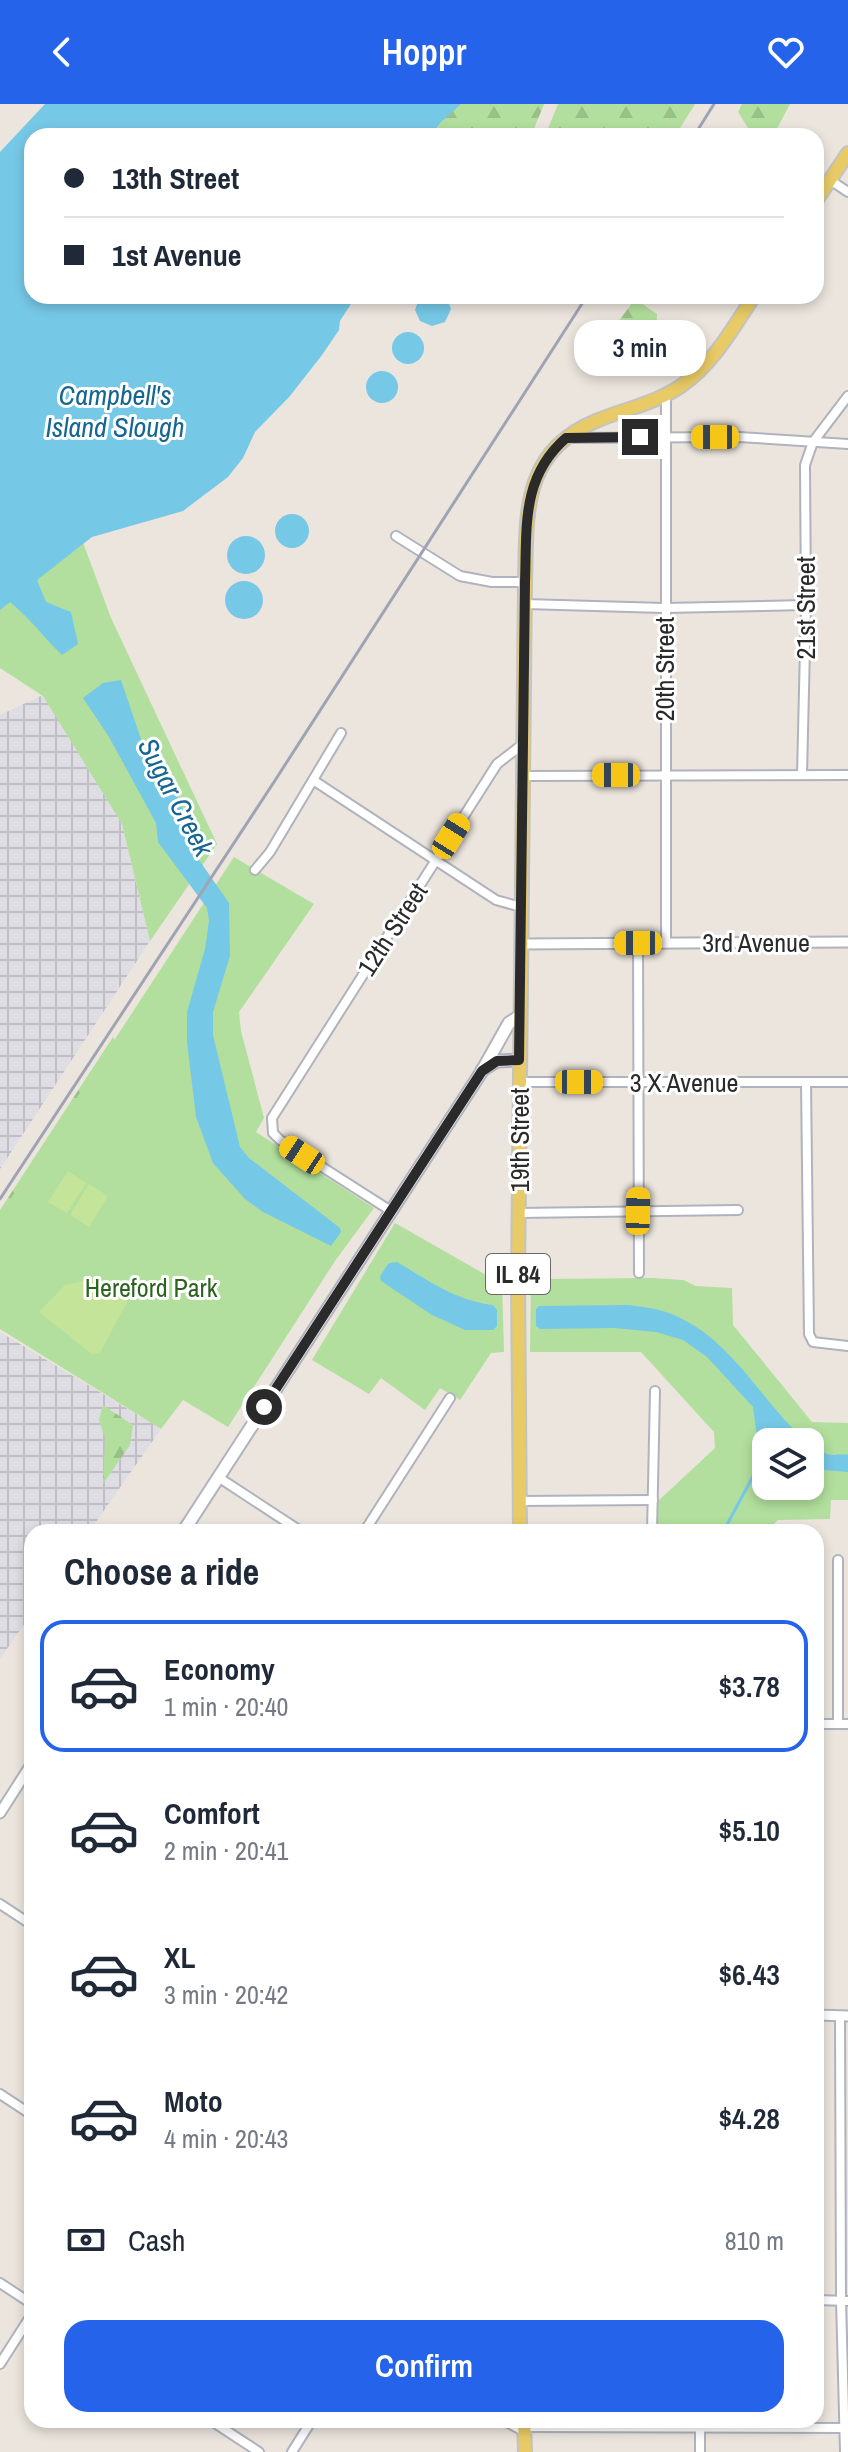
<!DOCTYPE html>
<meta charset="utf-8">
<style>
body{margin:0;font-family:"Archivo Narrow",sans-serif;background:#f2f2f3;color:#1f2937;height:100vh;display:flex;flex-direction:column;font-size:30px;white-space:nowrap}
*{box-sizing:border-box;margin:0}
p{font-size:26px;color:#747a83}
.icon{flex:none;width:44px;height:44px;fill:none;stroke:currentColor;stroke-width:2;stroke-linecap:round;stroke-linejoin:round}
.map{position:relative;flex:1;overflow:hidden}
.details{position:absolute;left:24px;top:1420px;width:800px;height:904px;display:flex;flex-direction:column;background:#fff;border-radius:24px;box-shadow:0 4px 12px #0003}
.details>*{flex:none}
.hud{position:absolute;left:24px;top:24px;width:800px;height:176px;border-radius:24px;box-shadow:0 4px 12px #0003;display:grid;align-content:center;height:176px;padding:0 40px;background:#fff}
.buttons{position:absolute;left:752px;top:1324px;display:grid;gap:16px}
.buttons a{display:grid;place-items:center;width:72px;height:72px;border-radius:16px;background:#fff;box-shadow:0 4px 12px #0003;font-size:40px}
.end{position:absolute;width:36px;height:36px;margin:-18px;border:10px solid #2a2a2a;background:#fff;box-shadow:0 0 0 4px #fff}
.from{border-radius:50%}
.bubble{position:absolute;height:56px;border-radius:24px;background:#fff;box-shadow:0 4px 12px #0003;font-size:26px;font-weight:600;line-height:56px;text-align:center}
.car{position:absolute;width:24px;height:48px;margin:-24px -12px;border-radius:10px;box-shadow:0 0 6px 2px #0007;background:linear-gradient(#f5c518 24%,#345 0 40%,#f5c518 0 76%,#345 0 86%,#f5c518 0)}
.hud b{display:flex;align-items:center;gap:28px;height:76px;font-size:30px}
.hud b+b{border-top:2px solid #e0e1e3}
.hud i{width:20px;height:20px;background:#1f2937}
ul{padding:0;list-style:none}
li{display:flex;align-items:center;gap:24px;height:132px;margin:0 16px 12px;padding:0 24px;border:4px solid transparent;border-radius:24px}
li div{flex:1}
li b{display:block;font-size:30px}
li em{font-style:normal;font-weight:600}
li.active{border-color:#2563eb}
li>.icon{width:72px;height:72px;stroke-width:1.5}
h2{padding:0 40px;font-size:36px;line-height:96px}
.pay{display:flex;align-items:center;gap:20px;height:88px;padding:0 40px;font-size:30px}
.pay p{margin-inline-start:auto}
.cta{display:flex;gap:16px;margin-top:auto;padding:16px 40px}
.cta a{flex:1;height:92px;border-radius:24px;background:#2563eb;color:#fff;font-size:32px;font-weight:600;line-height:92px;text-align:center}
header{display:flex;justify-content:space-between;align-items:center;height:104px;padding:0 40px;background:#2563eb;color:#fff;font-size:36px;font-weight:600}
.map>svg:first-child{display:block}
.industrial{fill:url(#industrial-grid)}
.forest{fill:url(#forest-firs)}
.park{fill:#b2df9d;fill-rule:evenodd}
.pitch{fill:#c4e599}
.water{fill:#76c8e7}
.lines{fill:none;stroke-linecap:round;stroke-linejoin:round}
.stream{stroke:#76c8e7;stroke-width:3}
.minor-casing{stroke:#b0b3bd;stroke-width:12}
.tertiary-casing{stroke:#b0b3bd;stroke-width:13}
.secondary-casing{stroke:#b0b3bd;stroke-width:15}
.primary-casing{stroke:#c3c3c3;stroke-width:16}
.minor{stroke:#fff;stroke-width:8}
.tertiary{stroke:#fff;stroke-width:9}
.secondary{stroke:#fff;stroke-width:11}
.primary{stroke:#e8cb66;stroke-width:12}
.rail{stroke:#a0a3b3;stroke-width:3}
.route{stroke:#2a2a2a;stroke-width:10}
.labels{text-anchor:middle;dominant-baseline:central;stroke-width:6;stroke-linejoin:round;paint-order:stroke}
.shield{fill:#fff;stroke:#6a6a6a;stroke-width:2}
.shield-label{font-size:24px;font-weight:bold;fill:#2a2a2a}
.street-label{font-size:26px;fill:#2a2a2a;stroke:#fff}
.park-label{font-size:26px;fill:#2c631e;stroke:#fff}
.water-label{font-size:28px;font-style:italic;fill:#166693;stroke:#fff}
</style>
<header><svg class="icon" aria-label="back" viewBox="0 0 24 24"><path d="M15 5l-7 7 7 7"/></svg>Hoppr<svg class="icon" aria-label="heart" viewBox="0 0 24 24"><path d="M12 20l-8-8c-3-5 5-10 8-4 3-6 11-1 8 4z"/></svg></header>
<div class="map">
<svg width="848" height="2348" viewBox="0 0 848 2348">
<defs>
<pattern id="industrial-grid" width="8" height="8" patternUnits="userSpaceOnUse" patternTransform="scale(2)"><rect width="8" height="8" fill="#dfdde4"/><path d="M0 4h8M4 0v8" fill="none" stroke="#c0bec4"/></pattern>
<pattern id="forest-firs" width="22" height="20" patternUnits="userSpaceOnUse" patternTransform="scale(2)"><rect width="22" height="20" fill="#b2df9d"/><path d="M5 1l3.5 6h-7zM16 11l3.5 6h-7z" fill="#99c087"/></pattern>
</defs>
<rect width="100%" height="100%" fill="#ebe5dd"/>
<g class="industrial">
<path d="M 43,591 L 122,720 L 150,837 L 0,1065 L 0,611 Z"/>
<path d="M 0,1228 L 161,1325 L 89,1428 L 32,1428 L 32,1509 L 0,1555 Z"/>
</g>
<g class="forest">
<path d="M 446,0 L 544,0 L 531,32 L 435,32 Z"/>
<path d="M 558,0 L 695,0 L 675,32 L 545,32 Z"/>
<path d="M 742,0 L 790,0 L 773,32 L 753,32 L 738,8 Z"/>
<path d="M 635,195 L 657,210 L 656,227 L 627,256 L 605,236 Z"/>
<path d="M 113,933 L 121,948 L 0,1125 L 0,1106 Z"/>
<path d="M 103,1301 L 133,1321 L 130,1341 L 103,1380 L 105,1335 L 99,1316 Z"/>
</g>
<g class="park">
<path d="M 79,428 L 111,514 L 217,740 L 150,837 L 122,720 L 43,592 L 0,564 L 0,477 Z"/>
<path d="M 234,753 L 314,800 L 239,908 L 241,927 L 264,1014 L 256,1028 L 374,1104 L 335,1157 L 228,1323 L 183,1296 L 161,1325 L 0,1225 L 0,1111 Z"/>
<path d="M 395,1119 L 502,1180 L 504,1248 L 491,1249 L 460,1296 L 440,1284 L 425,1306 L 381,1274 L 369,1290 L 312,1256 Z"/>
<path d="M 653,1174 L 683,1176 L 696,1182 L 732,1184 L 733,1221 L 812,1318 L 848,1319 L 848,1396 L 831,1396 L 830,1415 L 778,1416 L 765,1428 L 656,1428 L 656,1399 L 715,1344 L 714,1328 L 641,1248 L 530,1248 L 531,1178 L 543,1175 ZM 766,1338 L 810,1338 L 810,1382 L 766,1382 Z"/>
</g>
<g class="pitch">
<path d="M 68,1067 L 86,1079 L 67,1109 L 48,1098 Z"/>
<path d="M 89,1080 L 108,1092 L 89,1123 L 70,1111 Z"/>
<path d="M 93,1175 L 111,1178 L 134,1185 L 100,1249 L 92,1250 L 39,1208 L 65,1181 Z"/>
</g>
<g class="water">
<path d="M 45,0 L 461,0 L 440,19 L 432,32 L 32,32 L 32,192 L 356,192 L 340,217 L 339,226 L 322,251 L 290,292 L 255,328 L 243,354 L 228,373 L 183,407 L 92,433 L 37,476 L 46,498 L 71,508 L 78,540 L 62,551 C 43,533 30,514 10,498 L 0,506 L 0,48 Z"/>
<path d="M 420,192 L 446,192 L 451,205 L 445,218 L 432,222 L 420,217 L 415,206 Z"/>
<circle cx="408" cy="244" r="16"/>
<circle cx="382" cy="283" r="16"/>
<circle cx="292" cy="427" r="17"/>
<circle cx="246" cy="451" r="19"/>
<circle cx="244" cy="496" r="19"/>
<path d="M 121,576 L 144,644 L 177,692 L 190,720 L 197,753 L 229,799 L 230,852 L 213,908 L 213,931 L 240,1043 L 249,1054 L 340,1124 L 341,1128 L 331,1142 L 263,1108 L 245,1095 L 213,1059 L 196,1013 L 187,938 L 187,908 L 205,845 L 209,817 L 207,804 L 158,738 L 156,719 L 109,633 L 83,594 L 103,579 Z"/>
<path d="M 397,1158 C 428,1176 456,1197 493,1201 L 497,1206 L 497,1222 L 493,1226 L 465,1226 L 432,1211 L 381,1177 L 380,1172 L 389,1159 Z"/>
<path d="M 629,1201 C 641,1203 655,1204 666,1208 C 730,1230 759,1296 807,1338 L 766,1338 L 766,1360 L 760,1355 L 753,1303 L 707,1253 L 683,1236 L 656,1228 L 614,1224 L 540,1225 L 536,1222 L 536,1205 L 539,1202 Z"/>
<path d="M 810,1340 L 826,1350 L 848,1353 L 848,1368 L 810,1365 Z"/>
</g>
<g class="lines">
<g class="stream">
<path d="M 836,1352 L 848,1352"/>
<path d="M 723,1428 L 766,1348"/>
</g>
<defs>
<g id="minor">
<path d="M 830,76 L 848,88"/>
<path d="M 566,334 L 739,333 L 848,340"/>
<path d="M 396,432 L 460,472 L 492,478 L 525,478"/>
<path d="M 525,500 L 664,504 L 806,501"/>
<path d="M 802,671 L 806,501 L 805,361 L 813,338 L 848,292"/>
<path d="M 523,672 L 848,671"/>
<path d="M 313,676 L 496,796 L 521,803"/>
<path d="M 255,766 L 270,748 L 341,629"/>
<path d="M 666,838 L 666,291"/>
<path d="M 638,839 L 639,1169"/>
<path d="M 519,978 L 848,978"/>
<path d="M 806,978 L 809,1230 L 813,1238 L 848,1242"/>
<path d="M 391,1107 L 280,1036 L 273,1029 L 272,1014 L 497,660 L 523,640"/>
<path d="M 519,1109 L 738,1106"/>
<path d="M 218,1373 L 302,1428"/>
<path d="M 520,1397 L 653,1396"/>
<path d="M 364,1428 L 450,1294"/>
<path d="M 652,1428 L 655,1287"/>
<path d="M 816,1620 L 848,1620"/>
<path d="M 838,1620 L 838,1456"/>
<path d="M 0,1800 L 32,1821"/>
<path d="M 840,1912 L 841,2196 L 845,2348"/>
<path d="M 0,1990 L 32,2011"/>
<path d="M 0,2179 L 32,2200"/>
<path d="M 816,2196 L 848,2197"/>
<path d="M 0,2260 L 32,2210"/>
<path d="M 210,2316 L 259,2348"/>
<path d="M 503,2316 L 525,2328"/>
<path d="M 700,2316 L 700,2348"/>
<path d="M 525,2323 L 847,2324"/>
<path d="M 292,2348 L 312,2316"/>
</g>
<g id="tertiary">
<path d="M 521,840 L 848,838"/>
<path d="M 0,1709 L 32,1659"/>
<path d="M 816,1911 L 848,1912"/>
</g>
<g id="secondary">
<path d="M 482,966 L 497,957 L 519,956"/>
<path d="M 183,1428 L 482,967 L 509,919 L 520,912"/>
</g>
<g id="primary">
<path d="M 816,97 L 848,49"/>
<path d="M 520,1428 L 518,1173 L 525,478 C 527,410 521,348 596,317 C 624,305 654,300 681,282 C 713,260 733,224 754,192"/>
<path d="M 524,2316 L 525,2348"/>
</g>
</defs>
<use href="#minor" class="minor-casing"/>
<use href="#tertiary" class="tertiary-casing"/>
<use href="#secondary" class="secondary-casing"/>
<use href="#primary" class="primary-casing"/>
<use href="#minor" class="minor"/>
<use href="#tertiary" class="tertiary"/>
<use href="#secondary" class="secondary"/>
<use href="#primary" class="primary"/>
<g class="rail">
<path d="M 694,32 L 714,0"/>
<path d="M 0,1095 L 274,678 L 587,192"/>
</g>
</g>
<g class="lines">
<path class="route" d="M 264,1303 L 482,967 L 497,957 L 519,956 L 525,478 C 527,423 521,373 566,334 L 640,333"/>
</g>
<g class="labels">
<rect class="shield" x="486" y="1150" width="64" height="40" rx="6"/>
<g class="shield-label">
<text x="518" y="1170">IL 84</text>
</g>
<g class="street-label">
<text transform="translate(805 504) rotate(-90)">21st Street</text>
<text transform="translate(664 565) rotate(-90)">20th Street</text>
<text transform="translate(392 825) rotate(-57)">12th Street</text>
<text x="756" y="838">3rd Avenue</text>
<text x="684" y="978">3 X Avenue</text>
<text transform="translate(519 1036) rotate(-90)">19th Street</text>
</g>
<g class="park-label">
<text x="151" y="1183">Hereford Park</text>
</g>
<g class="water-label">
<text x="115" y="291">Campbell's<tspan x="115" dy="32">Island Slough</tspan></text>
<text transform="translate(176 693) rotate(62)">Sugar Creek</text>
</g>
</g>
</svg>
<div class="buttons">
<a><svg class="icon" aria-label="layers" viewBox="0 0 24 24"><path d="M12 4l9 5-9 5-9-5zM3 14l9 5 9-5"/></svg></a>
</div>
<i class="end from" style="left:264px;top:1303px"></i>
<i class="end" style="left:640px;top:333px"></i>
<div class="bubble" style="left:574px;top:216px;width:132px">3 min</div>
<i class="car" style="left:715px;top:333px;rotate:270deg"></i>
<i class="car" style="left:616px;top:671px;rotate:270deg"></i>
<i class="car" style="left:451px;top:732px;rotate:32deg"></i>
<i class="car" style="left:638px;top:839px;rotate:270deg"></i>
<i class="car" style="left:579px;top:978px;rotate:90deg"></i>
<i class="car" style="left:302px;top:1051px;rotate:303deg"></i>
<i class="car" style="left:638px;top:1107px;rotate:1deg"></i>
<div class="hud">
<b><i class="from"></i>13th Street</b>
<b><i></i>1st Avenue</b>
</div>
<section class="details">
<h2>Choose a ride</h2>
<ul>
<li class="active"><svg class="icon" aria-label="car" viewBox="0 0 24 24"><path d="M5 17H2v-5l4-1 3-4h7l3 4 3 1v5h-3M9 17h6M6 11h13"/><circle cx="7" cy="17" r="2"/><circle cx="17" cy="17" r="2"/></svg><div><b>Economy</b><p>1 min · 20:40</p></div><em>$3.78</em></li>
<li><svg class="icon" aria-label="car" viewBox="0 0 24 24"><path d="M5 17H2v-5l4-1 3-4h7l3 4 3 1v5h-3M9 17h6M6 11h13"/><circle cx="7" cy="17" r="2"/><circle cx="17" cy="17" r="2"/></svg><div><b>Comfort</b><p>2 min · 20:41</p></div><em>$5.10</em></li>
<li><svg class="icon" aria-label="car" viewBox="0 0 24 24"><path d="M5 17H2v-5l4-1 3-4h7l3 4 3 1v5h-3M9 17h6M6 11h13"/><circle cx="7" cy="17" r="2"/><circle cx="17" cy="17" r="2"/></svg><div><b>XL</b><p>3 min · 20:42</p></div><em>$6.43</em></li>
<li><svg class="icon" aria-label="car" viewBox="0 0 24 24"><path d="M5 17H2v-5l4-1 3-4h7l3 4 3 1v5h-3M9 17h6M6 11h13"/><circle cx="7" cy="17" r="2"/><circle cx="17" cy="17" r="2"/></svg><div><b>Moto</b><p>4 min · 20:43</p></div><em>$4.28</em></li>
</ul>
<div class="pay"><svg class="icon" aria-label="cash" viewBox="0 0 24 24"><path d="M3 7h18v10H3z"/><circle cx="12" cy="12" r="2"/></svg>Cash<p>810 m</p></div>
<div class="cta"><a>Confirm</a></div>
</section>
</div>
